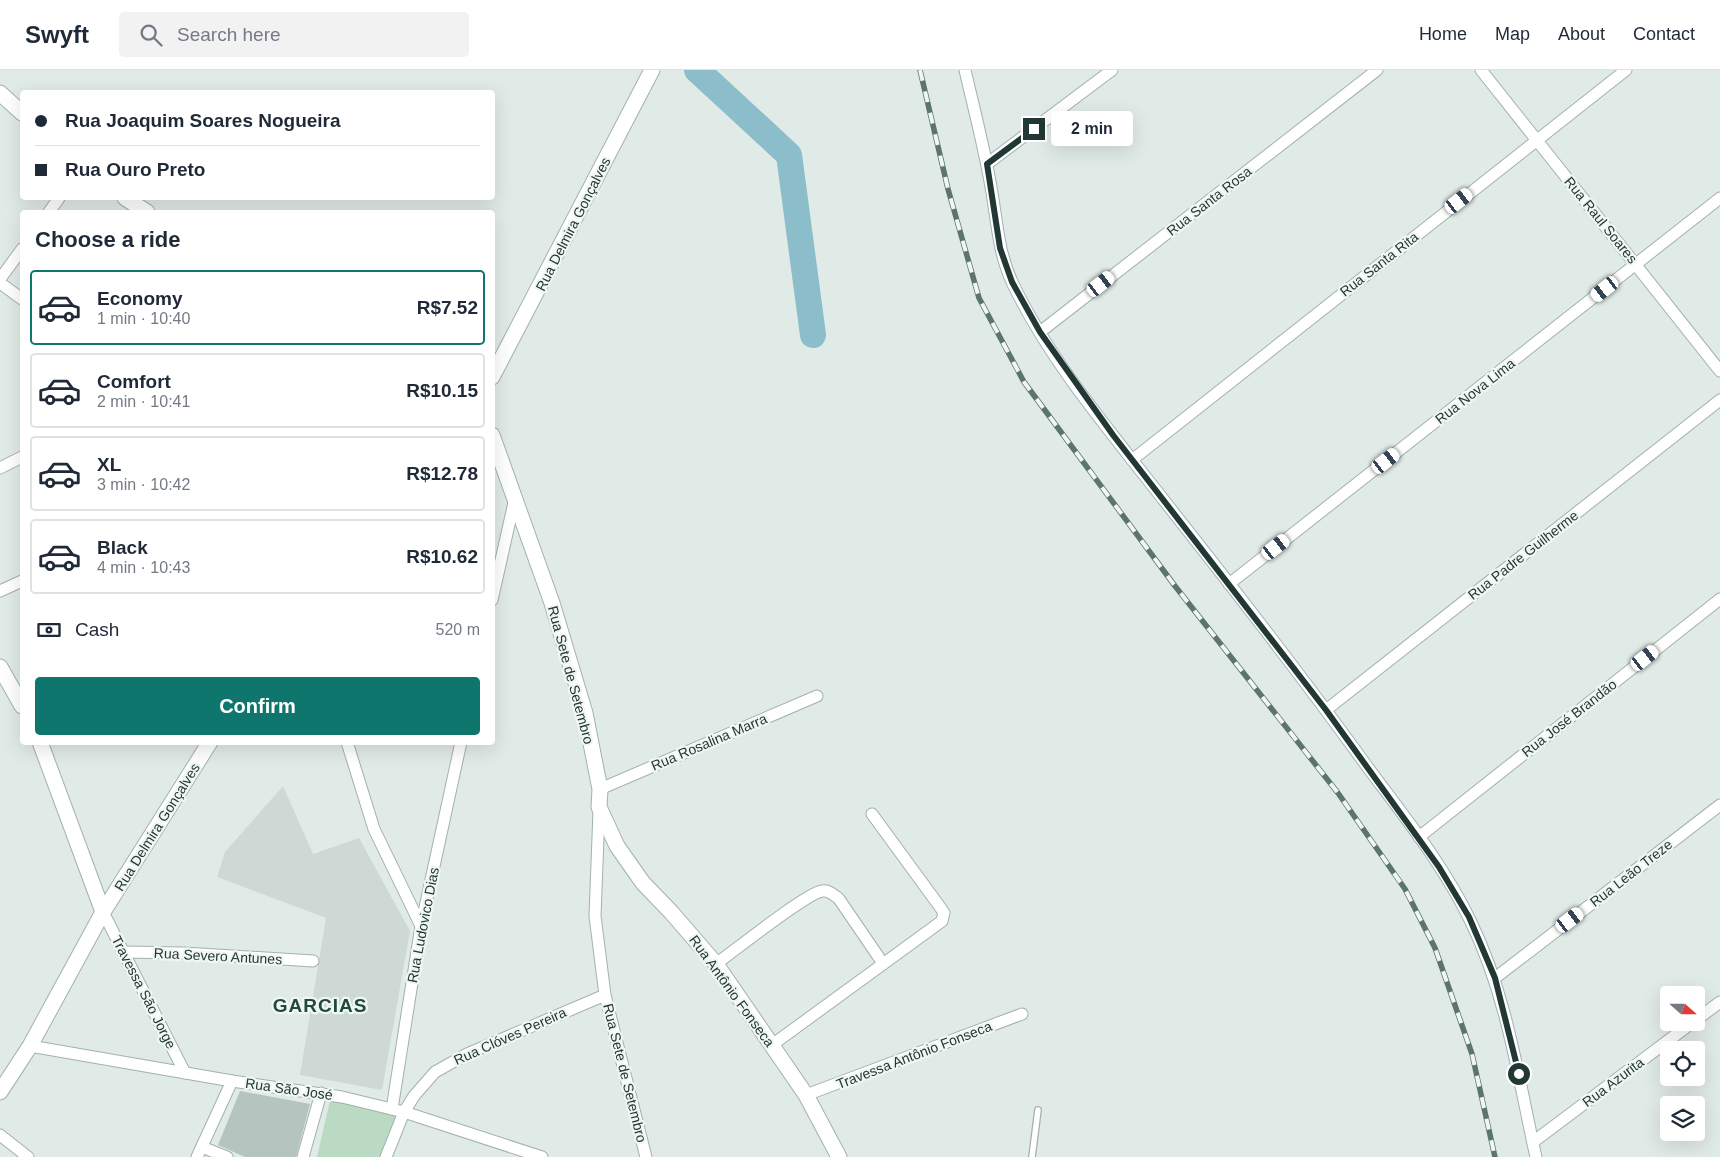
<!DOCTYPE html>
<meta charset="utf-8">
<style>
body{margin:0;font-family:Helvetica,sans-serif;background:#f2f2f3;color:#1f2937;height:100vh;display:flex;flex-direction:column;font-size:19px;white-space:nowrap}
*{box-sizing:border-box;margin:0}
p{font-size:16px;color:#747a83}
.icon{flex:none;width:28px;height:28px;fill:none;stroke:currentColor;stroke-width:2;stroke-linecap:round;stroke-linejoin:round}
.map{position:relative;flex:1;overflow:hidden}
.side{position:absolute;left:20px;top:140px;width:475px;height:535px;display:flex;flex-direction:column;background:#fff;border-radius:5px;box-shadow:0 5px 20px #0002}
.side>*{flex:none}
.top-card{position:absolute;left:20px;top:20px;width:475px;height:110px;border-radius:5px;box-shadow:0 5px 20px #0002;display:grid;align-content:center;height:110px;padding:0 15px;background:#fff}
.needle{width:32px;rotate:111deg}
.tools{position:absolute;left:1660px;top:916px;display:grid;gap:10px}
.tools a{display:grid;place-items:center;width:45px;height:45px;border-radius:5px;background:#fff;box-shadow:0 5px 20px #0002;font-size:25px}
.end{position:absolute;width:22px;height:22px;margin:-11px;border:6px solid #223834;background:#fff;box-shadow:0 0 0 2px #fff}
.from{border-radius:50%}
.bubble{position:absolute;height:35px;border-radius:5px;background:#fff;box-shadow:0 5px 20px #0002;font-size:16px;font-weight:700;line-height:35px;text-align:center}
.car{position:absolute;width:15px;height:30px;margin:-15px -8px;border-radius:6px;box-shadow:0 0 4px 1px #0007;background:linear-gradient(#fff 24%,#345 0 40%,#fff 0 76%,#345 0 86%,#fff 0)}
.top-card b{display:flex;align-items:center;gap:18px;height:48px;font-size:19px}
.top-card b+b{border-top:1px solid #e0e1e3}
.top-card i{width:12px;height:12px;background:#1f2937}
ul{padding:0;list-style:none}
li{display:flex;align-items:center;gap:15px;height:75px;margin:0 10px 8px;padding:0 5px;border:2px solid #e0e1e3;border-radius:5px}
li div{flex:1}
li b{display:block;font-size:19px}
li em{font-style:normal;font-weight:700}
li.active{border-color:#0f766e}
li>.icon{width:45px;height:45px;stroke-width:1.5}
h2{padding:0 15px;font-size:22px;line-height:60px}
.pay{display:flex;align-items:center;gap:12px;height:55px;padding:0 15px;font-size:19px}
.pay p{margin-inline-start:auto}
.action{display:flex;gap:10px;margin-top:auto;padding:10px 15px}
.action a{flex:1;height:58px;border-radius:5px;background:#0f766e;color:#fff;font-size:20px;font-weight:700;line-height:58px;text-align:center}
header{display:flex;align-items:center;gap:30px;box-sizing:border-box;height:70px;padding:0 25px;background:#fff;border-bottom:1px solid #e0e1e3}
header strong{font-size:24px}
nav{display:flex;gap:28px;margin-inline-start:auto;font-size:18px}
.search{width:350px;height:45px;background:#f2f2f3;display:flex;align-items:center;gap:12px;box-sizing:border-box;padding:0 18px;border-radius:5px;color:#747a83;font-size:19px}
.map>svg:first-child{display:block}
.built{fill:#ced9d5}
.green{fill:#badac4}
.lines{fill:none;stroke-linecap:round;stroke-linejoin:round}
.river{stroke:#8bbdcb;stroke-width:26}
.building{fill:#b5c4bf}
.service-casing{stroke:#a3b1ad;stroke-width:8}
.minor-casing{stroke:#a3b1ad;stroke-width:13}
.tertiary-casing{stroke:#a3b1ad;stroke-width:17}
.service{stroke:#fff;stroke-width:5.5}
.minor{stroke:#fff;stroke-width:11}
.tertiary{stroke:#fff;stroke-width:15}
.rail-casing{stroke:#5c746f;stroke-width:5.5}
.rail{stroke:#f0f6f3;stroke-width:4;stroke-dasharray:11;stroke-linecap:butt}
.route{stroke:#223834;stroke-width:6}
.labels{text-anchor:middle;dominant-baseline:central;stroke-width:4.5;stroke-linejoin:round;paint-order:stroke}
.street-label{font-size:14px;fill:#223834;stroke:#f0f6f3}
.district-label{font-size:19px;font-weight:bold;letter-spacing:1px;fill:#1f4941;stroke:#f0f6f3}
</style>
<header>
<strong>Swyft</strong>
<div class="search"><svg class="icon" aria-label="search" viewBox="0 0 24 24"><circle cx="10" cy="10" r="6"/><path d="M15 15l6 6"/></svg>Search here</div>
<nav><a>Home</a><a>Map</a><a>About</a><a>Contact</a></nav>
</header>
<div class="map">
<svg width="1720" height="1087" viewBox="0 0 1720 1087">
<rect width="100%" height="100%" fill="#e0eae6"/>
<path class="built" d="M 283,716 L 313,784 L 359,768 L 410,861 L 382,1020 L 300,1005 L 326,848 L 217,807 L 225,782 Z"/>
<path class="green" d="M 331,1026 L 406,1043 L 392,1087 L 317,1087 Z"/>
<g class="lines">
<path class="river" d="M 697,0 L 789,85 L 813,265"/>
</g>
<path class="building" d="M 240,1021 L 310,1034 L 296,1087 L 245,1087 L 218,1075 Z"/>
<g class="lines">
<defs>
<path id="service" d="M 1032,1087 L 1038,1040"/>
<g id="minor">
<path d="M 965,0 C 974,39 984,77 991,117 C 997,150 998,183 1013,214 C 1047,285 1100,349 1148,410 C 1222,504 1296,598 1366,695 C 1403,745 1444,795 1471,852 C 1507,926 1518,1007 1536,1087"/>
<path d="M 1481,0 L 1720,301"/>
<path d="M 987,94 L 1112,0"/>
<path d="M 49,142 L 59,128"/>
<path d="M 0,209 L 22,179"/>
<path d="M 0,213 L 22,229"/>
<path d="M 1040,262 L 1377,0"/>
<path d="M 1132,390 L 1626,0"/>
<path d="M 0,398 L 22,387"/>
<path d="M 1229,514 L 1720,128"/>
<path d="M 0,521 L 22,511"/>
<path d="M 492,530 L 515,428"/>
<path d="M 1326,640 L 1720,330"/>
<path d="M 347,672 L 374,759 L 421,856"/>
<path d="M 600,719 L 817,626"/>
<path d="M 599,741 L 595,846 L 605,925 L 646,1087"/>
<path d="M 1419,767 L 1720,529"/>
<path d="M 103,842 L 185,1003"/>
<path d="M 123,882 L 184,883 L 313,891"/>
<path d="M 716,894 C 734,881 805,824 822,821 C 829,820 834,825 839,829 L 882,892"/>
<path d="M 1495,908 L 1720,735"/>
<path d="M 1696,950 L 1720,932"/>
<path d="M 772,975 L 942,851 L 944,843 L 940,837 L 872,744"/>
<path d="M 30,976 L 232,1011 L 342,1027 L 404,1042 L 542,1087"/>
<path d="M 806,1025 L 1022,944"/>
<path d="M 392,1039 L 421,856 L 461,672"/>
<path d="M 0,1065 L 28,1087"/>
<path d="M 1533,1072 L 1693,952"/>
<path d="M 202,1077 L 227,1087"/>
<path d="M 197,1087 L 232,1011"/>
<path d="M 303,1087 L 321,1023"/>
<path d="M 386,1087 L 404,1042 L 414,1026 L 435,1002 L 467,984 L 605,925"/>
</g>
<g id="tertiary">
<path d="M 0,23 L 22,43"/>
<path d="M 125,128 L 147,142"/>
<path d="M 492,307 L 652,0"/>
<path d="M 492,365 L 552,533 L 585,643 L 600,719 L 599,737 L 617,776 L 643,813 L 671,842 L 716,894 L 806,1025 L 839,1087"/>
<path d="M 0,597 L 22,636"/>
<path d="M 40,672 L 103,842"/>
<path d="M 0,1022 L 30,976 L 103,842 L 210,672"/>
</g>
</defs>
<use href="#service" class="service-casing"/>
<use href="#minor" class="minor-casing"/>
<use href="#tertiary" class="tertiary-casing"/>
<use href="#service" class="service"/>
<use href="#minor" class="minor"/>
<use href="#tertiary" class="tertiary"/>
<defs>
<path id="rail" d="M 920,0 L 948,119 L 979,228 L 1024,312 L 1175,516 L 1338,723 L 1405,819 L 1435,878 L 1472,984 L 1495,1087"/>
</defs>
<use href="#rail" class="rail-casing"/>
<use href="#rail" class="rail"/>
</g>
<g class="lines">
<path class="route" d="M 1034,59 L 987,94 L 1000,178 L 1012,212 L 1040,262 L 1113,365 L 1326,640 L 1439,797 L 1469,847 L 1495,908 L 1519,1004"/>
</g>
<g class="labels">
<g class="street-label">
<text transform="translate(1209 131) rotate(-38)">Rua Santa Rosa</text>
<text transform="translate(1601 150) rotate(51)">Rua Raul Soares</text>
<text transform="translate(573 154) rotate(-63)">Rua Delmira Gonçalves</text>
<text transform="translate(1379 194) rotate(-38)">Rua Santa Rita</text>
<text transform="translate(1475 321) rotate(-38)">Rua Nova Lima</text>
<text transform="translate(1523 485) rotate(-38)">Rua Padre Guilherme</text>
<text transform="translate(571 605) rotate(75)">Rua Sete de Setembro</text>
<text transform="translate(1569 648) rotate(-38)">Rua José Brandão</text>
<text transform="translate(709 672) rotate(-23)">Rua Rosalina Marra</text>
<text transform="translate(157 757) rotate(-58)">Rua Delmira Gonçalves</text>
<text transform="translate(1631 803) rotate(-38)">Rua Leão Treze</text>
<text transform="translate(423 855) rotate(-79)">Rua Ludovico Dias</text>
<text transform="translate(218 886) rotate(3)">Rua Severo Antunes</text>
<text transform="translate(732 921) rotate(54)">Rua Antônio Fonseca</text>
<text transform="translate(144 922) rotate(63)">Travessa São Jorge</text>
<text transform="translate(510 966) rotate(-24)">Rua Clóves Pereira</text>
<text transform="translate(914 985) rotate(-21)">Travessa Antônio Fonseca</text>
<text transform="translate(625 1003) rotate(76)">Rua Sete de Setembro</text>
<text transform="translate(1613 1012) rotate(-37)">Rua Azurita</text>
<text transform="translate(289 1019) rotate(8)">Rua São José</text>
</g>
<g class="district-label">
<text x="320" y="935">GARCIAS</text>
</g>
</g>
</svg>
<div class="tools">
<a><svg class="needle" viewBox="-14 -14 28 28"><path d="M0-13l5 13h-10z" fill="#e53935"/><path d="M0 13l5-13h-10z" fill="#747a83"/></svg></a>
<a><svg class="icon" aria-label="locate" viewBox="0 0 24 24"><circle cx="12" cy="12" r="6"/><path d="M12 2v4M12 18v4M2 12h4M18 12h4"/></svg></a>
<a><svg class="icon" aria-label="layers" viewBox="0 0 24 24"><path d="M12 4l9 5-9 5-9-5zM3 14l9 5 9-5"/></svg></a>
</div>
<i class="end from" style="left:1519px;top:1004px"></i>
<i class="end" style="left:1034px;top:59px"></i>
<div class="bubble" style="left:1051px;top:41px;width:82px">2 min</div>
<i class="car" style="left:1459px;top:131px;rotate:52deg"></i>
<i class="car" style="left:1101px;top:214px;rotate:52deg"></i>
<i class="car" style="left:1605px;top:219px;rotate:232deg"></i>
<i class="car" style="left:1386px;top:391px;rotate:52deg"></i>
<i class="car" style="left:1276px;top:477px;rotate:52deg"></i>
<i class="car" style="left:1645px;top:588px;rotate:52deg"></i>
<i class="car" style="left:1570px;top:850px;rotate:53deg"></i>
<div class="top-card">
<b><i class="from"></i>Rua Joaquim Soares Nogueira</b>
<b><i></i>Rua Ouro Preto</b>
</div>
<section class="side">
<h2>Choose a ride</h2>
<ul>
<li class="active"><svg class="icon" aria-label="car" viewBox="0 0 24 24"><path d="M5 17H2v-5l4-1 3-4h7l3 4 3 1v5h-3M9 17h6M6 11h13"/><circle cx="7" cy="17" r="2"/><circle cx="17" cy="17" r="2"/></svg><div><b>Economy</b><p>1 min · 10:40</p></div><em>R$7.52</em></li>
<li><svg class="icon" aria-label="car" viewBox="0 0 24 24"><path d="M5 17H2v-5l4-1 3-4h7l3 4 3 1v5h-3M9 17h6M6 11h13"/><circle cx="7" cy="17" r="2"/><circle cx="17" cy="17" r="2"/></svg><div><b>Comfort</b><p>2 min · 10:41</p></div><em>R$10.15</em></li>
<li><svg class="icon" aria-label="car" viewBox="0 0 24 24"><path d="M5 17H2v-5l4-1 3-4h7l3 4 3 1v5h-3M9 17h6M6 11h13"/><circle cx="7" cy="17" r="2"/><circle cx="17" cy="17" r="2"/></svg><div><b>XL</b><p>3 min · 10:42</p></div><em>R$12.78</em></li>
<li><svg class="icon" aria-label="car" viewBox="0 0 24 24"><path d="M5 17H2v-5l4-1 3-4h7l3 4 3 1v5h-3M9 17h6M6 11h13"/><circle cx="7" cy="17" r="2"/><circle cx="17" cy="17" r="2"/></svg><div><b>Black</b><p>4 min · 10:43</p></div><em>R$10.62</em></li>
</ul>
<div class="pay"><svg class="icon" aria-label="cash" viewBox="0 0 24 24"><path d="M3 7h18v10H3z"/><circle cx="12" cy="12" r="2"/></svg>Cash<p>520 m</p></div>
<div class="action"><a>Confirm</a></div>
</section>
</div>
